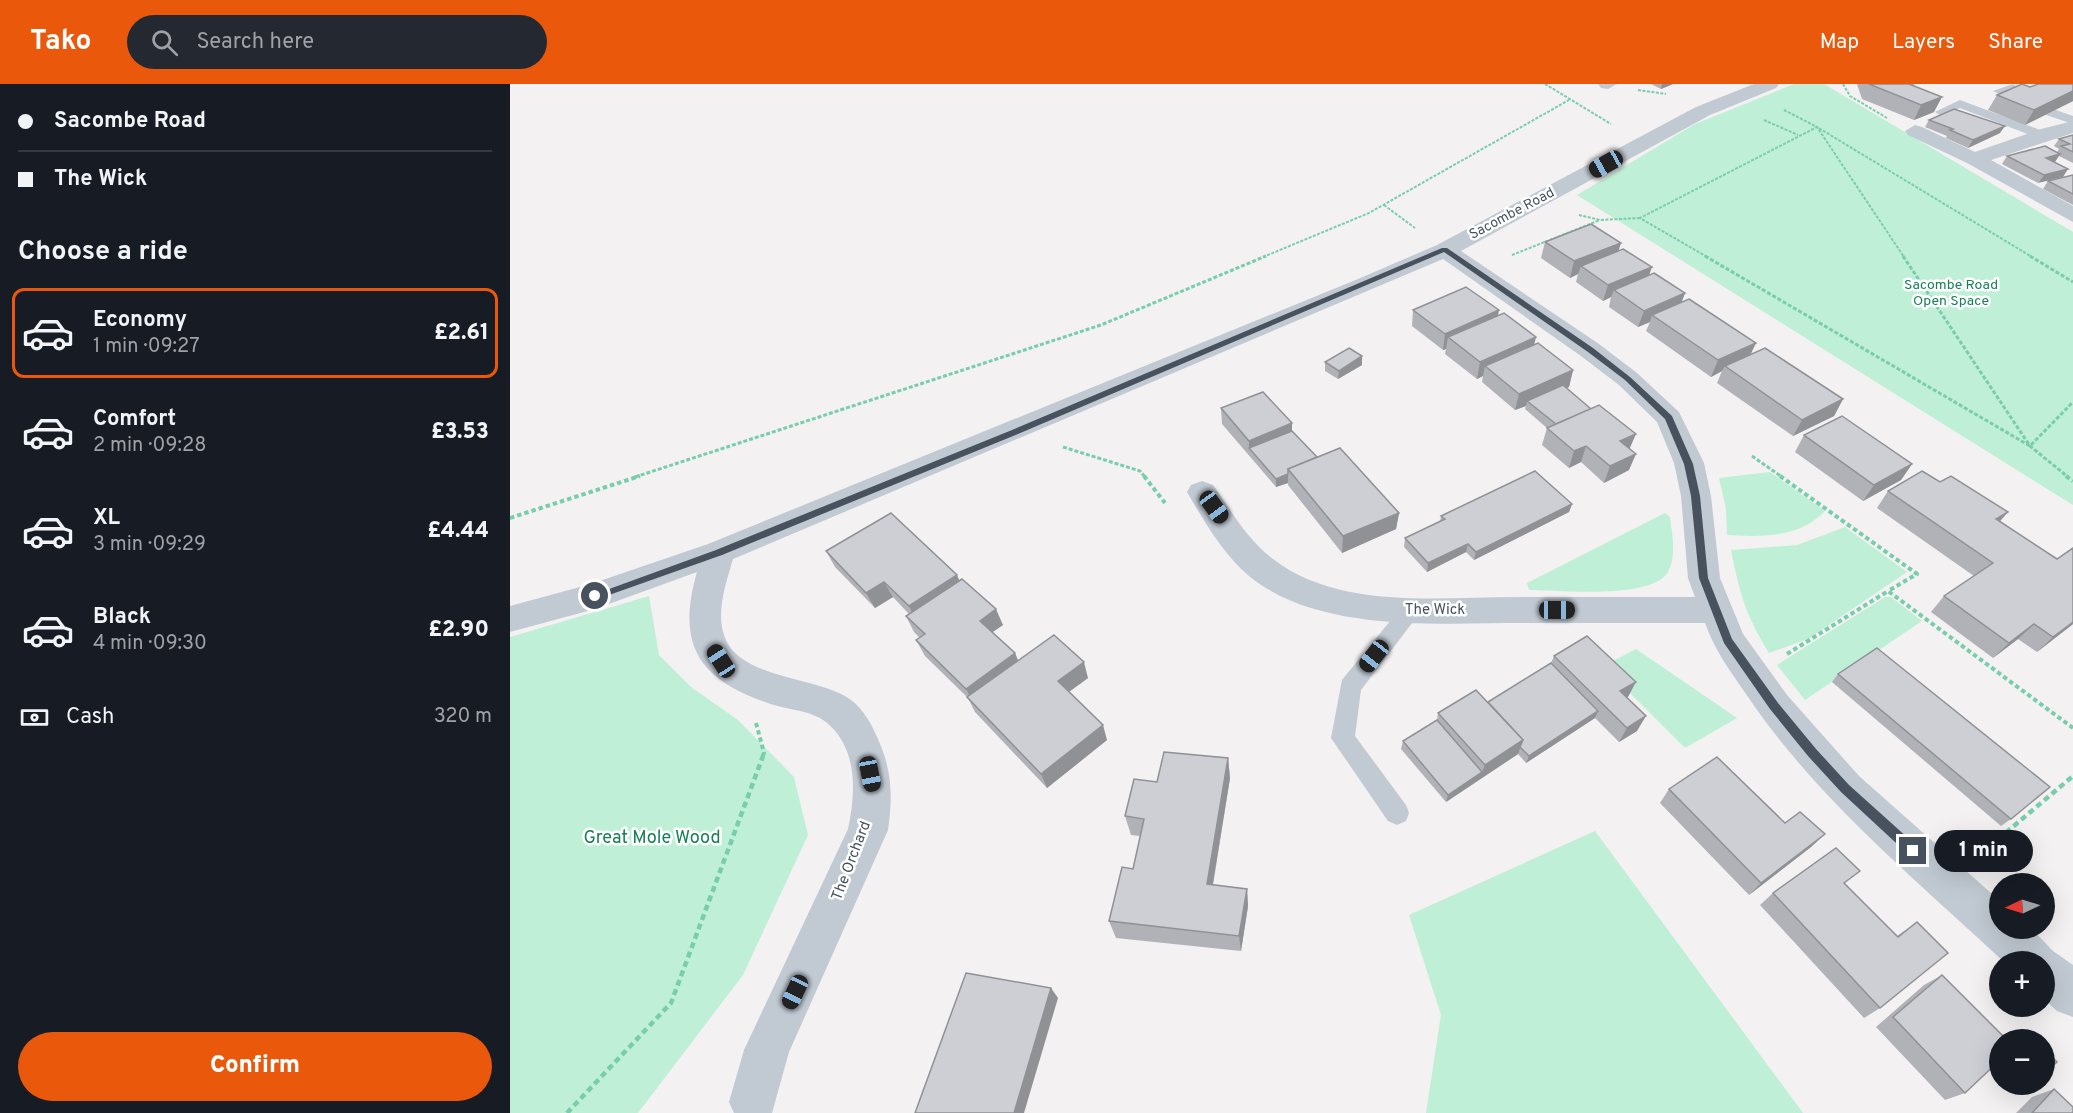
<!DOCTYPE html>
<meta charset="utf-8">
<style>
body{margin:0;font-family:Overpass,sans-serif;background:#242831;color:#f1f3f6;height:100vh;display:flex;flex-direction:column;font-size:22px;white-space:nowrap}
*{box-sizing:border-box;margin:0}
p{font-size:20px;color:#9ea1a6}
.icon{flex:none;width:33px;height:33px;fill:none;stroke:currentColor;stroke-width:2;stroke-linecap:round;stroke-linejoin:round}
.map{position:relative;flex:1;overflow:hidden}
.drawer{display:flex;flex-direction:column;background:#171b24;width:510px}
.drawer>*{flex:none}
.top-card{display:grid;align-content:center;height:132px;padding:0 18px;background:#171b24}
.needle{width:39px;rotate:266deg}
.controls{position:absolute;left:1479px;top:789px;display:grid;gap:12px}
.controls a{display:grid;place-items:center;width:66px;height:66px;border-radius:50%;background:#171b24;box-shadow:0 6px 24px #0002;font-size:30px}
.end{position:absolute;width:27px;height:27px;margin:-14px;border:8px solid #48525e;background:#fff;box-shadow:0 0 0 3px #fff}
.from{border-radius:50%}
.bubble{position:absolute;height:42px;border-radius:21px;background:#171b24;box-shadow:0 6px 24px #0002;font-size:20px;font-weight:800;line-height:42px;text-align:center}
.car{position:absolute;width:18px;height:36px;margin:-18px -9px;border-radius:8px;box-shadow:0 0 4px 2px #0007;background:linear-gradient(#222 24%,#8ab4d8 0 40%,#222 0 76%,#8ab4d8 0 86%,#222 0)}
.top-card b{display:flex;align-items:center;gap:21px;height:57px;font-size:22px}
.top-card b+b{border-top:2px solid #363941}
.top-card i{width:15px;height:15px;background:#f1f3f6}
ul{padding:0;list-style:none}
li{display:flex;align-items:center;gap:18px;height:90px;margin:0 12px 9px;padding:0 6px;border:3px solid transparent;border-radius:12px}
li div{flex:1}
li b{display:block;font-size:22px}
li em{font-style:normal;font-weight:800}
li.current{border-color:#ea580c}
li>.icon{width:54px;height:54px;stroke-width:1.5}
h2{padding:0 18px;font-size:27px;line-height:72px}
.pay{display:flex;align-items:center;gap:15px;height:66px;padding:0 18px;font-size:22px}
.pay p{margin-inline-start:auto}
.cta{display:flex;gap:12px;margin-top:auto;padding:12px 18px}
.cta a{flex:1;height:69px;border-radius:36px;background:#ea580c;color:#fff;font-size:24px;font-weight:800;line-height:69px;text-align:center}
header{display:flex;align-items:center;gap:36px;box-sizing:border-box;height:84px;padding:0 30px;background:#ea580c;color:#fff}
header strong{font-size:28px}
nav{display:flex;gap:33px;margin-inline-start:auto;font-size:21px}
.search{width:420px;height:54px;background:#242831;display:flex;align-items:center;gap:15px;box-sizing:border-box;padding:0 21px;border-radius:33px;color:#9ea1a6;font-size:22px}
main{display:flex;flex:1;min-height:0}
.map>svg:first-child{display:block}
.green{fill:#c0efd7}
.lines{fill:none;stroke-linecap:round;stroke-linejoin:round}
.path-far3{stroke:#78cdac;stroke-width:2;stroke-dasharray:3 1.5;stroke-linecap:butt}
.path-far2{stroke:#78cdac;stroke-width:3;stroke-dasharray:4 2;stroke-linecap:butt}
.path-far1{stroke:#78cdac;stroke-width:4;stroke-dasharray:4.5 3;stroke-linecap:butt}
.path{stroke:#78cdac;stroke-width:4.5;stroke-dasharray:6 4;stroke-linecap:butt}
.lane{fill:#c1c9d2;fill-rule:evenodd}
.street{fill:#c1c9d2;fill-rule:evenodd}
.wall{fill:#b0b2b7}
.shaded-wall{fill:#909195}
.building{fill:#cdcfd5;stroke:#909195;stroke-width:1.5}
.route{fill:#48525e}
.labels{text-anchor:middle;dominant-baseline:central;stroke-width:5;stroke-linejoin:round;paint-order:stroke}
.far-street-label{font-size:14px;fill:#48525e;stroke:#fff}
.far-park-label{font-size:14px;fill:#188056;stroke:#fff}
.street-label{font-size:15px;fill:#48525e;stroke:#fff}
.near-park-label{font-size:18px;fill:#188056;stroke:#fff}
</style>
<header>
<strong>Tako</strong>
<div class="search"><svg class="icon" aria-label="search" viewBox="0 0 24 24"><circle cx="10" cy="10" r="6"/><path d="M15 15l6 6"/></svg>Search here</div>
<nav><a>Map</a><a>Layers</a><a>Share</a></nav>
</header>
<main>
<section class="drawer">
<div class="top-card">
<b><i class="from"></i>Sacombe Road</b>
<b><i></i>The Wick</b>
</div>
<h2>Choose a ride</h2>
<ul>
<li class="current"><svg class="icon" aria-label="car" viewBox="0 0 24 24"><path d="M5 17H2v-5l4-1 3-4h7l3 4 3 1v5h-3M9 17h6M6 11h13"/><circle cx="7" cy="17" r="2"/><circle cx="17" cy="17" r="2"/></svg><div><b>Economy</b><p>1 min · 09:27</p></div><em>£2.61</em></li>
<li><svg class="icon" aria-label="car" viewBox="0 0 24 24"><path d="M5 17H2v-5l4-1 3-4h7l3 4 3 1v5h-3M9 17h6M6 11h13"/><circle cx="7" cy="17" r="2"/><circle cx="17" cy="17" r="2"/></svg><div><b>Comfort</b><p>2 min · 09:28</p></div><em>£3.53</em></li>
<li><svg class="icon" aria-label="car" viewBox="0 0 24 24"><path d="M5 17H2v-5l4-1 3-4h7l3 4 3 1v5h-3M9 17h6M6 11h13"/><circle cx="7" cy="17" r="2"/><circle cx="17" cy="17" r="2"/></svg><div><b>XL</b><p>3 min · 09:29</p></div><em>£4.44</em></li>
<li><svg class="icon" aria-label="car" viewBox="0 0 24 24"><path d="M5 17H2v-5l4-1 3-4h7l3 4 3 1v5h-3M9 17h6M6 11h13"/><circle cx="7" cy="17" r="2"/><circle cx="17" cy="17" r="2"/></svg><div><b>Black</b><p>4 min · 09:30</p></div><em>£2.90</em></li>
</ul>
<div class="pay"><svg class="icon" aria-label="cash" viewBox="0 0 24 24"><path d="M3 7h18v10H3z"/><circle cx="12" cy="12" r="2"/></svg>Cash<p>320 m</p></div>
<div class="cta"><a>Confirm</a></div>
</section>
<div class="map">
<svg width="1563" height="1029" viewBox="0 0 1563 1029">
<rect width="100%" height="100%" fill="#f3f1f1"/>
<g class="green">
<path d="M 1284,0 L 1314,0 L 1563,148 L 1563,421 L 1067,111 L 1185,40 Z"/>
<path d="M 1260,388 L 1315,427 C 1290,454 1251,453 1217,451 L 1216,425 L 1209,394 Z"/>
<path d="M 1155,429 L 1160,433 C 1162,451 1167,471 1158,488 C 1142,516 1048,506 1019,506 L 1017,499 Z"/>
<path d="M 1335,443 L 1397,488 L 1298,555 L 1259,569 C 1235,529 1230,511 1221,466 L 1287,461 Z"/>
<path d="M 139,512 L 149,571 L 181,603 L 228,636 L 284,693 L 298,751 L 233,891 L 128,1029 L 0,1029 L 0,553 Z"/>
<path d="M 1375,513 L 1381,513 L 1412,537 L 1295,616 L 1267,581 Z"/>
<path d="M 1126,565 L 1227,634 L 1175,664 L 1093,582 Z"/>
<path d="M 1085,747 L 1293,1029 L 916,1029 L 931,931 L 899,831 Z"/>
</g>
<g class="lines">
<g class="path-far3">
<path d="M 1035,0 L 1101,40"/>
<path d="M 1333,0 L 1340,12 L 1377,34"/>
<path d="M 1128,6 L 1156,10"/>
<path d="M 1274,26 L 1307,43 L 1394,173"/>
<path d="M 1254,36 L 1288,51"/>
<path d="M 874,121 L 905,144"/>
<path d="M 1069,131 L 1090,136 L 1130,134"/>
<path d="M 1002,171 L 1090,136"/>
<path d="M 753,173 L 859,129 L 1059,16"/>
<path d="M 1197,173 L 1130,134 L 1307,43 L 1522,173"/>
</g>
<g class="path-far2">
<path d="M 1195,172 L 1520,362 L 1563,318"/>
<path d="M 1393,172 L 1520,362 L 1558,393"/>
<path d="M 1520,172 L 1563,198"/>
<path d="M 553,363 L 630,387 L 635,393"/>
<path d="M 1242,372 L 1272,393"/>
<path d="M 125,393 L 591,241 L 756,172"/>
</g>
<g class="path-far1">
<path d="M 634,392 L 655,419"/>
<path d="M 1270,392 L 1407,490 L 1378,507"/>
<path d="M 1556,392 L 1563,397"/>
<path d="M 0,434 L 130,392"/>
<path d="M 1277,570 L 1378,507 L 1563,644"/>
<path d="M 246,639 L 254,669 L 252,673"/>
</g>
<g class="path">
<path d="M 1473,768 L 1563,692"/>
<path d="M 57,1029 L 161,919 L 253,672"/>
</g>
<g class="lane">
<path d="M 1503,0 L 1507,3 L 1500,7 L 1518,14 L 1518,20 L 1510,20 L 1483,7 Z"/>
<path d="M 1450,16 L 1533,47 L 1535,50 L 1529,54 L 1525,53 L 1450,24 L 1431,32 L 1425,28 Z"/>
<path d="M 1540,24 L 1563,32 L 1563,40 L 1536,31 L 1536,25 Z"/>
<path d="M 901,518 L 908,520 L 912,526 L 851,606 L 845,652 L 896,721 L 899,729 L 896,737 L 887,741 L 878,737 L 821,654 L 832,596 L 894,520 Z"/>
</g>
<g class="street">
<path d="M 1088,0 L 1107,0 L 1098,5 L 1091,4 Z"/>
<path d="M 1244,0 L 1269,0 L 1266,4 L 1200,31 L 951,167 L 1089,260 L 1127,289 L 1169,328 L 1194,379 L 1201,412 L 1210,494 L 1233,550 L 1277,611 L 1349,692 L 1490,817 L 1490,844 L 1521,844 L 1543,867 L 1563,881 L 1563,933 L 1547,927 L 1534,915 L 1534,878 L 1494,878 C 1403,793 1305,713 1236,610 C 1220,587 1204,565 1195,539 C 1134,539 1073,539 1012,539 C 928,539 809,549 739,492 C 713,470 694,437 677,408 L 681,401 L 692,397 L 703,401 C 721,426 737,456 763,475 C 829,526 928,513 1007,513 C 1066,513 1125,513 1185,513 L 1178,494 L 1171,412 L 1164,379 L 1147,338 L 1109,301 L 1071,272 L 933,175 L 223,475 C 216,499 206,527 214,551 C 228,596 309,592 341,616 C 353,625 361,639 367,653 C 382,685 383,712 378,746 L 279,968 L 262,1029 L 224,1029 L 219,1018 L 234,966 L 338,745 C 346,708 348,664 316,638 C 302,627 281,626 264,621 C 191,598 165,564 187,488 L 85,525 L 0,548 L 0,522 L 81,500 L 198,460 L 848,195 L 927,161 L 1186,23 Z"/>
<path d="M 1563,37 L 1563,49 L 1481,76 L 1563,122 L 1563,138 L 1457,79 L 1398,51 L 1395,47 L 1405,41 L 1412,43 L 1465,68 L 1531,45 Z"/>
</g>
</g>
<g class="wall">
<path d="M 1141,0 L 1163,0 L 1151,5 Z"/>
<path d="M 1347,0 L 1405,0 L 1403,2 L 1424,28 L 1404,36 L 1352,15 Z"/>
<path d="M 1563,0 L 1563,17 L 1515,41 L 1478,26 L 1487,11 L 1520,3 Z"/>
<path d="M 1419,36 L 1490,49 L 1458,64 L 1436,54 L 1437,52 L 1415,43 Z"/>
<path d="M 1563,51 L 1563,79 L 1549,72 L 1528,99 L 1492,80 L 1497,72 L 1547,68 L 1549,65 L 1544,62 L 1549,55 Z"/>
<path d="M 1563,91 L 1563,121 L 1533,105 L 1538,97 Z"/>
<path d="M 1035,158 L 1108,167 L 1139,191 L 1175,209 L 1171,219 L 1240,271 L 1333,315 L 1324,332 L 1283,352 L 1207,299 L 1212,287 L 1201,293 L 1136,247 L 1140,238 L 1128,243 L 1099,223 L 1101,213 L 1093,217 L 1066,198 L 1068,190 L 1060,194 L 1031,174 Z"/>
<path d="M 903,226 L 988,232 L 1024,261 L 1063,286 L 1059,303 L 1056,304 L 1120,365 L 1119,386 L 1094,399 L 1071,378 L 1059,384 L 1032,361 L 1037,344 L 1015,325 L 1016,322 L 1005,326 L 972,298 L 973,292 L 967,295 L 935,270 L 936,265 L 933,266 L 902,242 Z"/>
<path d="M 852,272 L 852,281 L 828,295 L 815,287 L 815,278 Z"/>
<path d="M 711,324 L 782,339 L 782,347 L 807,373 L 889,429 L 886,445 L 832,469 L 778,401 L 778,399 L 766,403 L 712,340 Z"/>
<path d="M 1294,351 L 1402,380 L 1391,396 L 1353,417 L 1285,368 Z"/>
<path d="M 1430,398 L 1498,428 L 1490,437 L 1547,475 L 1563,464 L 1563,540 L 1527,568 L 1508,555 L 1483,574 L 1421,528 L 1434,512 L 1464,492 L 1367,424 L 1378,407 Z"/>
<path d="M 1062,420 L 1059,428 L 964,476 L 956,468 L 917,488 L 894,463 L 895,454 L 930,438 L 931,432 Z"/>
<path d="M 316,467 L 449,497 L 493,541 L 482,548 L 505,569 L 508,577 L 578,594 L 559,608 L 597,656 L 537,704 L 465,628 L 458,614 L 415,572 L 406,556 L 410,554 L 404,548 L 396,532 L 399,530 L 383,513 L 365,524 L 325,483 Z"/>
<path d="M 1044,572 L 1118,613 L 1116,614 L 1127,647 L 1109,658 L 1085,634 L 1016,679 L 1008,670 L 936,718 L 891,665 L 893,657 L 927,636 L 928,629 L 978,618 L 1041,579 Z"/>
<path d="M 1328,590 L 1501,735 L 1491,742 L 1322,598 Z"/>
<path d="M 718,674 L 720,694 L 703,801 L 737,805 L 738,822 L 731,867 L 606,854 L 599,837 L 623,785 L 630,752 L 621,751 L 615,732 L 647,698 Z"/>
<path d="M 1159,705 L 1275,739 L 1315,750 L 1301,763 L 1239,811 L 1150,719 Z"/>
<path d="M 1335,800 L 1387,852 L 1407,838 L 1370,924 L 1354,934 L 1250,821 L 1263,809 Z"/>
<path d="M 1432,891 L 1490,956 L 1490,990 L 1482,983 L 1455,1009 L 1435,1016 L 1366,943 L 1414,901 Z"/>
<path d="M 1518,949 L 1524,956 L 1502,956 Z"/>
<path d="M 1500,1000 L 1520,1000 L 1505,1006 Z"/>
<path d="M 1544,1005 L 1563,1029 L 1506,1029 L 1522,1013 Z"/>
</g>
<g class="shaded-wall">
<path d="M 1152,0 L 1163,0 L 1151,5 Z"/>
<path d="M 1563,7 L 1563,17 L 1515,41 L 1524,26 Z"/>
<path d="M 1432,13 L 1424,28 L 1404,36 L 1411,21 Z"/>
<path d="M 1495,42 L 1490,49 L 1458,64 L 1463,56 Z"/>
<path d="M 1550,70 L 1545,78 L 1536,74 Z"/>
<path d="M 1558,85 L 1553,93 L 1528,99 L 1534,91 Z"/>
<path d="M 1111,159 L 1106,175 L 1071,182 L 1068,190 L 1060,194 L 1064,177 Z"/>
<path d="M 1142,183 L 1136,200 L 1104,206 L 1101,213 L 1093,217 L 1098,201 Z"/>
<path d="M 1175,209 L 1169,225 L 1142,231 L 1140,238 L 1128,243 L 1134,227 Z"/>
<path d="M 989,226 L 986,243 L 938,253 L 936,265 L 933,266 L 935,250 Z"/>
<path d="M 1026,253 L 1022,270 L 975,282 L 973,292 L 967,295 L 970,278 Z"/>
<path d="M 1246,259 L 1238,276 L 1215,282 L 1212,287 L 1201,293 L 1208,276 Z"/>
<path d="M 852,272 L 852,281 L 828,295 L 829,287 Z"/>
<path d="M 1063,286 L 1059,303 L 1021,320 L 1017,317 L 1016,322 L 1005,326 L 1009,310 Z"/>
<path d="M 1333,315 L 1324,332 L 1283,352 L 1292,336 Z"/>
<path d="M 782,339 L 782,356 L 739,365 L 739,357 Z"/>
<path d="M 1126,350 L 1119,366 L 1110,357 Z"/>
<path d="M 1076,362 L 1071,378 L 1059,384 L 1064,367 Z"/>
<path d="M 1126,370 L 1119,386 L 1094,399 L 1100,382 Z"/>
<path d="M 1402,380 L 1391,396 L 1353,417 L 1364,401 Z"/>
<path d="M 778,390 L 778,399 L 766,403 L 766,395 Z"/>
<path d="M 1062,420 L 1059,428 L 964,476 L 966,468 Z"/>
<path d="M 1498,428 L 1484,444 L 1486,435 Z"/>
<path d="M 889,429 L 886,445 L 832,469 L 833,452 Z"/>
<path d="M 958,460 L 956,468 L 917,488 L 918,479 Z"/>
<path d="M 447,491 L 454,507 L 407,538 L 399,522 Z"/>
<path d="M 374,498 L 383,513 L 365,524 L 356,509 Z"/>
<path d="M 486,525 L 493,541 L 477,552 L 470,537 Z"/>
<path d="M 1563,538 L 1563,540 L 1527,568 L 1543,553 Z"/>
<path d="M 1524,540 L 1508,555 L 1483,574 L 1499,559 Z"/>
<path d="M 505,569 L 511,584 L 464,620 L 456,605 Z"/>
<path d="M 574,578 L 578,594 L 553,612 L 548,597 Z"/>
<path d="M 1126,598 L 1118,613 L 1102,622 L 1110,607 Z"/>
<path d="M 1088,627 L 1085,634 L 1016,679 L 1019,672 Z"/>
<path d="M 1136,632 L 1127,647 L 1109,658 L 1117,644 Z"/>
<path d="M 593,641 L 597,656 L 537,704 L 531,690 Z"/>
<path d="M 1013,656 L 1008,670 L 936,718 L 938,711 L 972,688 L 975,681 Z"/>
<path d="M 718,674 L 720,694 L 700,817 L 697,800 Z"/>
<path d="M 1315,750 L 1301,763 L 1239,811 L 1251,799 Z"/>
<path d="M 737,805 L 738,822 L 731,867 L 729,852 Z"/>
<path d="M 541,904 L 548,914 L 514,1029 L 504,1029 Z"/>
</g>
<g class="building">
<path d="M 1359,0 L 1399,0 L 1432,13 L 1411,21 Z"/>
<path d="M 1512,0 L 1520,3 L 1528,0 L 1563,0 L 1563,7 L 1524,26 L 1487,11 Z"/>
<path d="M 1444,25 L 1495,42 L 1463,56 L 1440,46 L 1443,45 L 1419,36 Z"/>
<path d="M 1563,51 L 1563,68 L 1551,62 L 1560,60 L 1549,55 Z"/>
<path d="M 1535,62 L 1550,70 L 1536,74 L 1558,85 L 1534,91 L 1497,72 Z"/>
<path d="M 1563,91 L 1563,110 L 1538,97 Z"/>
<path d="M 1081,140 L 1111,159 L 1064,177 L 1035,158 Z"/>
<path d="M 1113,165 L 1142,183 L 1098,201 L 1071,182 Z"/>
<path d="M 1144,189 L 1175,209 L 1134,227 L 1104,206 Z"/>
<path d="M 956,203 L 989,226 L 935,250 L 903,226 Z"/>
<path d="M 1179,215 L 1246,259 L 1208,276 L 1142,231 Z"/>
<path d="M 994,229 L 1026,253 L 970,278 L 938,253 Z"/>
<path d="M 1028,259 L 1063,286 L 1009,310 L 975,282 Z"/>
<path d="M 839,264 L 852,272 L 829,287 L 815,278 Z"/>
<path d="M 1255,264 L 1333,315 L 1292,336 L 1215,282 Z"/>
<path d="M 1053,301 L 1081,325 L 1046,340 L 1017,317 Z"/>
<path d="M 753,308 L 782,339 L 739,357 L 711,324 Z"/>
<path d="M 1089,321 L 1126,350 L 1110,357 L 1126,370 L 1100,382 L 1076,362 L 1064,367 L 1037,344 Z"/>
<path d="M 1332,332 L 1402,380 L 1364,401 L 1294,351 Z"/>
<path d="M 782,347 L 807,373 L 778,385 L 778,390 L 766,395 L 739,364 Z"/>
<path d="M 830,364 L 889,429 L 833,452 L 778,385 Z"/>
<path d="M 1025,387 L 1062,420 L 966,468 L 958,460 L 918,479 L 895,454 L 935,435 L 931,432 Z"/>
<path d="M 1412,387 L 1430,398 L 1441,392 L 1498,428 L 1486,435 L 1547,475 L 1563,464 L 1563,538 L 1543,553 L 1524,540 L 1499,559 L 1434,512 L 1483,479 L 1378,407 Z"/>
<path d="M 381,429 L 447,491 L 399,522 L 374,498 L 356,509 L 316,467 Z"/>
<path d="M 452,495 L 486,525 L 470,537 L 505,569 L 456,605 L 406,556 L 415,550 L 396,532 Z"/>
<path d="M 544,551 L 574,578 L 548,597 L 593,641 L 531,690 L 457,613 Z"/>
<path d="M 1077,552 L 1126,598 L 1110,607 L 1136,632 L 1117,644 L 1044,572 Z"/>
<path d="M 1367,564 L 1540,703 L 1501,735 L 1328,590 Z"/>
<path d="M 1041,579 L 1088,627 L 1019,672 L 1010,663 L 1013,656 L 978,618 Z"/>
<path d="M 966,606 L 1013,656 L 975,681 L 928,629 Z"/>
<path d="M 927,636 L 972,688 L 938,711 L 893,657 Z"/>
<path d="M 654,668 L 718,674 L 697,800 L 737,805 L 729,852 L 599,837 L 612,783 L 623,785 L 634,735 L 615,732 L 624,695 L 647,698 Z"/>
<path d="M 1207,673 L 1275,739 L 1290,728 L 1315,750 L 1251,799 L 1159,705 Z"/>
<path d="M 1326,764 L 1350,787 L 1334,799 L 1388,853 L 1407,838 L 1438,869 L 1370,924 L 1263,809 Z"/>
<path d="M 456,889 L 541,904 L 504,1029 L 405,1029 Z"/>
<path d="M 1432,891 L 1497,956 L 1490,956 L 1490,976 L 1455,1009 L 1383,933 Z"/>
<path d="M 1518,949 L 1524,956 L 1511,956 Z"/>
<path d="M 1534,965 L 1547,978 L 1534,990 Z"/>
<path d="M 1544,1005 L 1563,1023 L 1563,1029 L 1522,1029 Z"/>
</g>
<path class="route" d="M 932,164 L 937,164 L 1083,264 L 1120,293 L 1162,332 L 1183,380 L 1190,412 L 1198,494 L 1222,555 L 1268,619 L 1306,665 L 1339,701 L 1408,763 L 1408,771 L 1399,771 L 1331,708 L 1298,672 L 1260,625 L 1214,559 L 1189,494 L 1181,412 L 1174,380 L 1155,335 L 1115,296 L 1078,268 L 934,168 L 508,350 L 212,471 L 85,516 L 80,512 L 206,466 L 502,346 Z"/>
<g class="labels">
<g class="far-street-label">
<text transform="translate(1002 130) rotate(-28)">Sacombe Road</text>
</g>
<g class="far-park-label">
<text x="1441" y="201">Sacombe Road<tspan x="1441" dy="16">Open Space</tspan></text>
</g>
<g class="street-label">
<text x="925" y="526">The Wick</text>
<text transform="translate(342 777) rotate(-69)">The Orchard</text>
</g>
<g class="near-park-label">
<text x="142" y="754">Great Mole Wood</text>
</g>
</g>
</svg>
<div class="controls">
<a><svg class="needle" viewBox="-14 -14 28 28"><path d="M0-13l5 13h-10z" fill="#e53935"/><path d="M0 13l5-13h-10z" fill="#9ea1a6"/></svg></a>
<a>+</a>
<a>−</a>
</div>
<i class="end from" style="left:85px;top:512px"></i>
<i class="end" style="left:1403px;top:767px"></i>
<div class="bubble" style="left:1424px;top:746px;width:99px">1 min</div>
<i class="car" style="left:1096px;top:80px;rotate:241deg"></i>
<i class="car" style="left:704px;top:423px;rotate:144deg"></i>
<i class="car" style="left:1047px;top:526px;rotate:90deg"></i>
<i class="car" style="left:864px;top:572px;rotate:218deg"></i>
<i class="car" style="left:211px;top:577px;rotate:327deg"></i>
<i class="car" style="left:360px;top:690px;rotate:169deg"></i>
<i class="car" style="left:285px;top:908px;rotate:205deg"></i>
</div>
</main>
